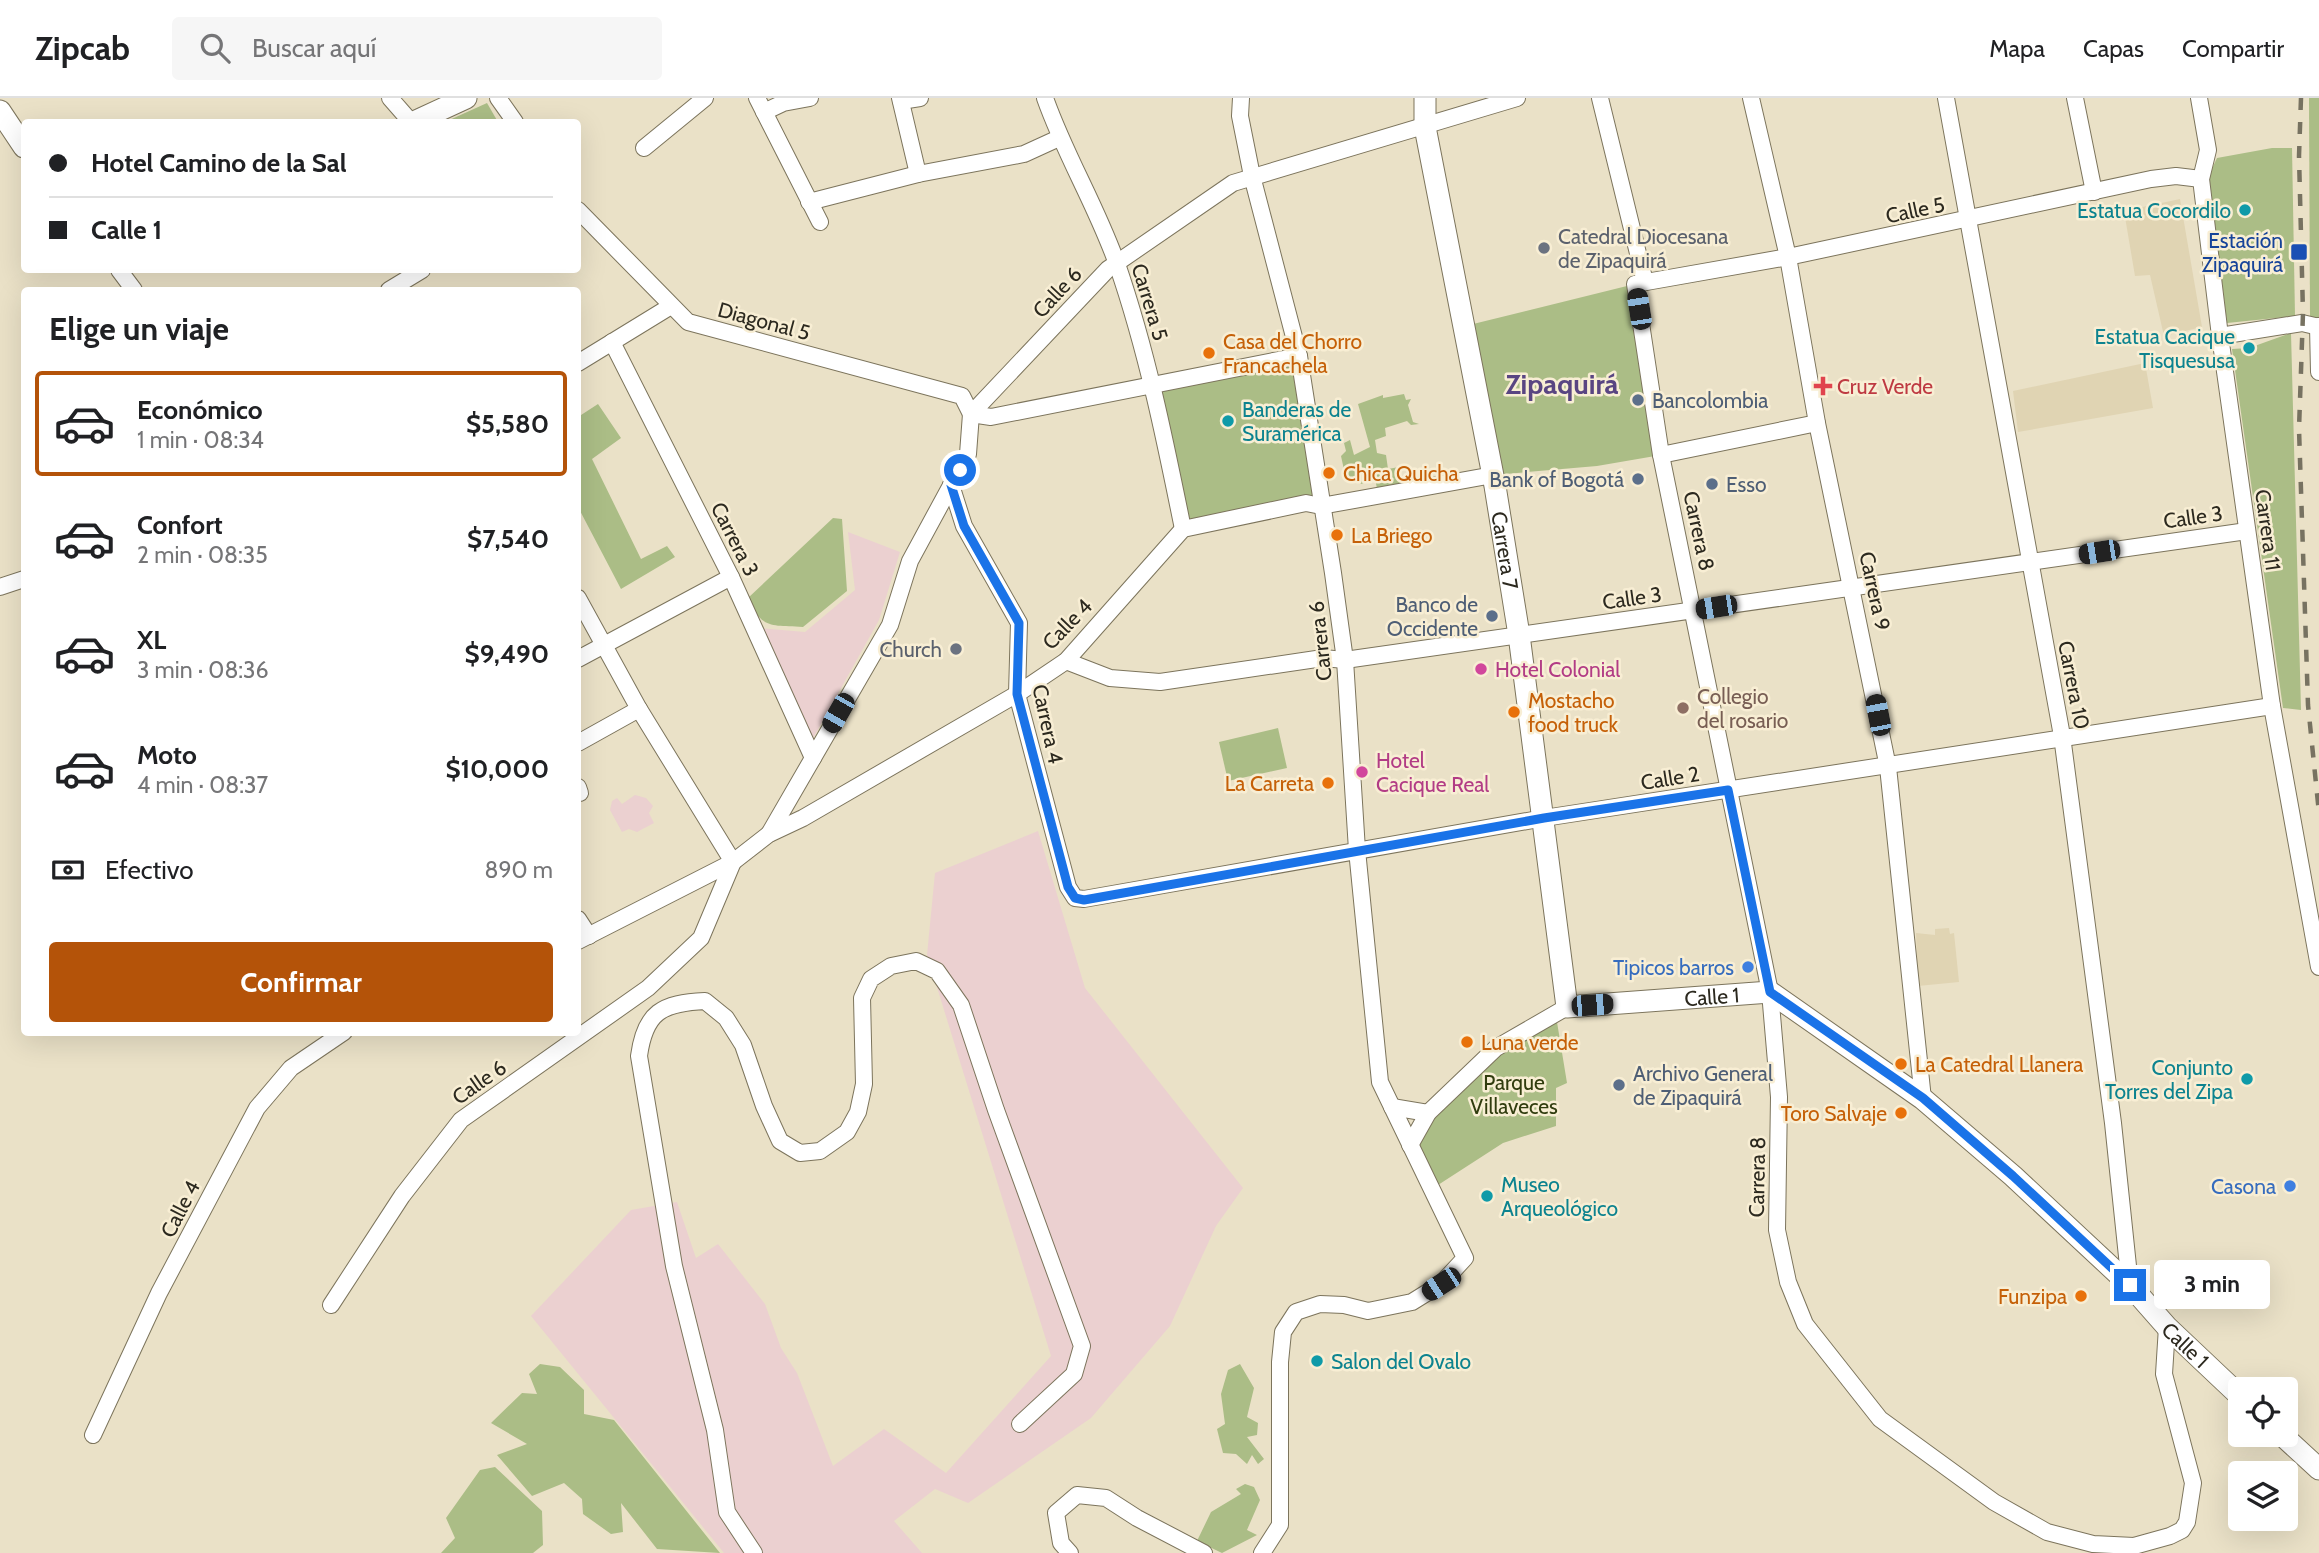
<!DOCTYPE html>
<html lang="es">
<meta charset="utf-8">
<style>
body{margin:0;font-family:Cabin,sans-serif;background:#f6f6f6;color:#202124;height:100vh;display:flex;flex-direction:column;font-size:26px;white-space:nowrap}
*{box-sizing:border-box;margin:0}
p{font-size:23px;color:#757577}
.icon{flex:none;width:38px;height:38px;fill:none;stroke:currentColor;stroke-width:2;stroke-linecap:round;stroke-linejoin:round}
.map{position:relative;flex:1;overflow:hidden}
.sheet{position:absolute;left:21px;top:189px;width:560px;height:749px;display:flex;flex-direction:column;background:#fff;border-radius:7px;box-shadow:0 7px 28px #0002}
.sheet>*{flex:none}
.guide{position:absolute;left:21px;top:21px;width:560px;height:154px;border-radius:7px;box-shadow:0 7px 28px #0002;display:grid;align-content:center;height:154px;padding:0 28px;background:#fff}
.fabs{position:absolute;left:2228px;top:1279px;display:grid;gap:14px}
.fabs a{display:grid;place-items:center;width:70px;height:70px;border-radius:7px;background:#fff;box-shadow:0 7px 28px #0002;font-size:35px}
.end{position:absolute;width:32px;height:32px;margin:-16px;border:9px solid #1a73e8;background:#fff;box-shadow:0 0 0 4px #fff}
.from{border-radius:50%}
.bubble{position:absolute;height:49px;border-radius:7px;background:#fff;box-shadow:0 7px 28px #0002;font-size:23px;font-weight:700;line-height:49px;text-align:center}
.car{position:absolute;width:21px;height:42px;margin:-21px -10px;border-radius:9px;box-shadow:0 0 5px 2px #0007;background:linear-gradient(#222 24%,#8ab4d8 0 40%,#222 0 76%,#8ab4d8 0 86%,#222 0)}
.guide b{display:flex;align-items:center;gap:24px;height:66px;font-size:26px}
.guide b+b{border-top:2px solid #e0e0e0}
.guide i{width:18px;height:18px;background:#202124}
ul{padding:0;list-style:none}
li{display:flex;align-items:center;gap:21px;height:105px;margin:0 14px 10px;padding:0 14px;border:4px solid transparent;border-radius:7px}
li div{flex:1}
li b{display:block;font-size:26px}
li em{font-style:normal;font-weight:700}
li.current{border-color:#b45309}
li>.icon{width:63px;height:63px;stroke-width:1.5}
h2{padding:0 28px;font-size:32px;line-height:84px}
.pay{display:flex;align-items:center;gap:18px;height:77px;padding:0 28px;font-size:26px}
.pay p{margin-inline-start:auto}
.primary-button{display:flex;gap:14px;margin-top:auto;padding:14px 28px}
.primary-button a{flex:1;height:80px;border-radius:7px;background:#b45309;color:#fff;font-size:28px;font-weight:700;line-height:80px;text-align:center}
header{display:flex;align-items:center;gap:42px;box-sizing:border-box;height:98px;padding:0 35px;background:#fff;border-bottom:2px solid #e0e0e0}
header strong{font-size:33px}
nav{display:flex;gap:38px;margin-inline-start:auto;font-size:24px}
.search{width:490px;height:63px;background:#f6f6f6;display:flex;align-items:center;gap:18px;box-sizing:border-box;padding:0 24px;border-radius:7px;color:#757577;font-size:26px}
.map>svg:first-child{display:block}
.built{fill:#e0d4b3}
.industrial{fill:#ebd0d0}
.green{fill:#abbd86}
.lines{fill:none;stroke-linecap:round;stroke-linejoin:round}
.street-casing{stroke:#7c745c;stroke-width:18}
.secondary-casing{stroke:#7c745c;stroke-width:23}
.street{stroke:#fff;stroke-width:16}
.secondary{stroke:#fff;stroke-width:21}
.rail{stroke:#777261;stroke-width:4.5;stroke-dasharray:12 12;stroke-linecap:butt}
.route{stroke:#1a73e8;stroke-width:9}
.culture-dot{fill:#0f9aa8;stroke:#f8eed4;stroke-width:2.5}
.worship-dot{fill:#6b7280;stroke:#f8eed4;stroke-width:2.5}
.transit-dot{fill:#1a4fb4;stroke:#f8eed4;stroke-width:2.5}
.food-dot{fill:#e8710a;stroke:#f8eed4;stroke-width:2.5}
.health-dot{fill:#e0444e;stroke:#f8eed4;stroke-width:2.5}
.service-dot{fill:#5c6f8a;stroke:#f8eed4;stroke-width:2.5}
.hotel-dot{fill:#d1479c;stroke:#f8eed4;stroke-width:2.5}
.education-dot{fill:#8d6e63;stroke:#f8eed4;stroke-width:2.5}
.shop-dot{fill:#3f7fe0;stroke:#f8eed4;stroke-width:2.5}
.labels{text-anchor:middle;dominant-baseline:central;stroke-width:5;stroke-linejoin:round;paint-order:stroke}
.street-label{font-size:21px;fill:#2c291f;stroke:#f8eed4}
.culture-label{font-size:21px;fill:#0d838f;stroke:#f8eed4;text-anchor:end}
.worship-label{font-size:21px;fill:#5b616d;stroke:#f8eed4;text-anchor:start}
.transit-label{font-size:21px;fill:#164399;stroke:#f8eed4;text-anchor:end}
.food-label{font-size:21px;fill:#c56008;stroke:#f8eed4;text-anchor:start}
.health-label{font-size:21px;fill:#be3a42;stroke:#f8eed4;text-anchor:start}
.service-label{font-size:21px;fill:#4e5e75;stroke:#f8eed4;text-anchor:start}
.hotel-label{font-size:21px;fill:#b23c85;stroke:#f8eed4;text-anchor:start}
.education-label{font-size:21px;fill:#785e54;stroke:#f8eed4;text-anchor:start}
.shop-label{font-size:21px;fill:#366cbe;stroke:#f8eed4;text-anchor:end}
.park-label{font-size:21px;fill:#313d0f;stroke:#f8eed4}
.district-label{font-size:28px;font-weight:bold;fill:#594582;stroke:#f8eed4}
</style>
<header>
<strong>Zipcab</strong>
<div class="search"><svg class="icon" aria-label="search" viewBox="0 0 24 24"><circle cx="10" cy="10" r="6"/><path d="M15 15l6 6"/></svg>Buscar aquí</div>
<nav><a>Mapa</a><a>Capas</a><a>Compartir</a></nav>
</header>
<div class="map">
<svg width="2319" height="1455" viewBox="0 0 2319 1455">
<rect width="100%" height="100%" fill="#eae1c7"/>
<g class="built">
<path d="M 2180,101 L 2202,229 L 2164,238 L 2150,177 L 2135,178 L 2124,113 Z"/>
<path d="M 2145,265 L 2153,310 L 2018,334 L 2013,293 Z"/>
<path d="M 1949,830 L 1950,836 L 1954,835 L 1959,884 L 1918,888 L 1916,835 L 1935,837 L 1935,831 Z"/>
</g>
<g class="industrial">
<path d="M 848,434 L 900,454 L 879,522 L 811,644 L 760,530 L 805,534 L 855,492 Z"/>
<path d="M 635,697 L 646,700 L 653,708 L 649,715 L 654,725 L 637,734 L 629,731 L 622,734 L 610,712 L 612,703 L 617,700 L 622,706 Z"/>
<path d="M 1038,733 L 1085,890 L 1243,1090 L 1216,1128 L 1170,1228 L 1091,1320 L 968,1405 L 935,1391 L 894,1423 L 922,1455 L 724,1455 L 531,1218 L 631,1112 L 677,1104 L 696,1160 L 718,1146 L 765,1206 L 781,1250 L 797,1275 L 833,1368 L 884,1331 L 946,1375 L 1051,1258 L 927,857 L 935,775 Z"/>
</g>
<g class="green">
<path d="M 2309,0 L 2319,0 L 2319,223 L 2310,221 Z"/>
<path d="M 487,5 L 498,24 L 445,24 Z"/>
<path d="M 2272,50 L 2292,50 L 2295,218 L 2227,225 L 2209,77 L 2217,60 Z"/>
<path d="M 1635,186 L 1661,357 L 1597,368 L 1493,377 L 1465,228 Z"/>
<path d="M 2291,235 L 2301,612 L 2283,610 L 2232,251 L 2249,250 Z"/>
<path d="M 1290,261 L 1317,401 L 1185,427 L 1159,286 Z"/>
<path d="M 1404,296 L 1406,302 L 1411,301 L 1408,307 L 1413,324 L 1419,326 L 1411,327 L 1407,323 L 1385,330 L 1386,338 L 1375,342 L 1377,355 L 1386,357 L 1388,371 L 1399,369 L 1404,390 L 1378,395 L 1375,381 L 1361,386 L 1357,378 L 1346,381 L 1341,358 L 1346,353 L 1344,345 L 1350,342 L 1354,357 L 1370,349 L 1358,306 L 1383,297 L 1383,300 Z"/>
<path d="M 598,306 L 621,340 L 592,361 L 641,461 L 667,448 L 675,459 L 621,491 L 578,409 L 578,319 Z"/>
<path d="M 833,420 L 842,421 L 847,493 L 803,529 C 771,527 762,532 748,500 Z"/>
<path d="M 1278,630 L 1287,670 L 1228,683 L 1219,644 Z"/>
<path d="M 1557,924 L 1567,985 L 1556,990 L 1556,1028 L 1503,1045 L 1438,1087 L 1418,1047 L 1429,1019 L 1499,954 Z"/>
<path d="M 540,1266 L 560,1269 L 584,1292 L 584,1316 L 614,1322 L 720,1455 L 657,1451 L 621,1405 L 623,1434 L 611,1436 L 583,1416 L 582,1401 L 564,1385 L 532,1398 L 497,1357 L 527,1346 L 491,1325 L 522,1295 L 537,1296 L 529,1276 Z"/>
<path d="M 1240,1266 L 1254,1290 L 1247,1319 L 1258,1325 L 1257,1337 L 1247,1339 L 1264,1361 L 1258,1366 L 1252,1357 L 1247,1366 L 1236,1356 L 1223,1355 L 1217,1331 L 1225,1326 L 1221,1296 L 1228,1272 Z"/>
<path d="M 495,1369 L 542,1413 L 543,1447 L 533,1455 L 441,1455 L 455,1440 L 446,1420 L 480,1372 Z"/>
<path d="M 1245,1386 L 1254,1389 L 1260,1402 L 1247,1432 L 1257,1437 L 1222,1455 L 1197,1443 L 1211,1414 L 1241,1396 L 1236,1391 Z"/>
</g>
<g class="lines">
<defs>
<g id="street">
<path d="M 390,0 L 411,24"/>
<path d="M 498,0 L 515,24"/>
<path d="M 757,0 L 820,124"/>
<path d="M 900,0 L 918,76"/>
<path d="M 1045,0 C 1065,57 1097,109 1117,166 C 1147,253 1165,342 1183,431"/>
<path d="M 1241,0 L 1240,18 L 1252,78 L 1299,258 L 1333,475 L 1345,562 L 1357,752 L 1380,984 L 1465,1160 L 1441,1186 L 1412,1204 L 1368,1213 L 1344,1207 L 1320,1206 L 1296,1214 L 1283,1234 L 1280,1264 L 1280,1427 L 1262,1455"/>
<path d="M 1600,0 L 1645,184"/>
<path d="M 1751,0 L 1788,159 L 1817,325 L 1888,669 L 1923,1001"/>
<path d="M 1946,0 L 2062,638 L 2113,1025 L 2130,1187"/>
<path d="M 2075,0 L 2094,94"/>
<path d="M 2199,0 L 2208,52 L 2201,81 L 2220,238 L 2272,608 L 2319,869"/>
<path d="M 901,3 L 920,0"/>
<path d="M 764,14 L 783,5 L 810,0"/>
<path d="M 644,50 L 705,0"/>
<path d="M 809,104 L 918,76 L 1024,56 L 1059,40"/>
<path d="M 578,112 L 688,224 L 962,298 L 971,316"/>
<path d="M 119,172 L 134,192"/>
<path d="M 389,192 L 422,172"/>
<path d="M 2318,228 L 2319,274"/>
<path d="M 2220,238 L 2302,225 L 2319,229"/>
<path d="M 612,244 L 731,479 L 813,660"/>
<path d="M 578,265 L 671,208"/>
<path d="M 971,316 L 991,319 L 1299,258"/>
<path d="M 1661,357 L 1817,325"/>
<path d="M 951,387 L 964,428 L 1019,525 L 1017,596 L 1068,789 L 1075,800 L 1084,801 L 1544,720 L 2272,608"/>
<path d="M 0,489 L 24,481"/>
<path d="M 578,561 L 731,479"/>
<path d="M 1066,563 L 1110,580 L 1160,584 L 1323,560 L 1345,562 L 2247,433"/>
<path d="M 578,645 L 639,611"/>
<path d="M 578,689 L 580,695"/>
<path d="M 769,736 L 890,527 L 910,463 L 968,356 L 971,316 L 1108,171 L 1233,85 L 1517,0"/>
<path d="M 578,821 L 589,838"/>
<path d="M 578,843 L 733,764 L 769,736 L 803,720 L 1017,596 L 1066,563 L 1183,431 L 1306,405 L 1321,408 L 1493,377"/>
<path d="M 1392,1009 L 1428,1015"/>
<path d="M 1410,1047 L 1428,1015 L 1496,950 L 1567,909"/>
<path d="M 331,1207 L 402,1098 L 461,1022 L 648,890 L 701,840 L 733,764 L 639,611 L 578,500"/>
<path d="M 2167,1229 L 2164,1276 L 2193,1385 L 2187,1424 L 2182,1432 L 2170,1438 L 2134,1448 L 2093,1446 L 2047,1434 L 1994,1404 L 1880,1321 L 1805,1226 L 1788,1184 L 1777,1132 L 1779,999 L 1770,894 L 1661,357 L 1635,186 L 1788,159 L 2151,81 L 2176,78 L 2201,81"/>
<path d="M 93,1337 L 159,1195 L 257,1010 L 291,970 L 344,934"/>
<path d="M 754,1455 L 727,1414 L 715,1332 L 674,1168 L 639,958 C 645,914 662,905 705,903 L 726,920 L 743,947 L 764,1008 L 780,1043 L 800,1055 L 820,1053 L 847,1034 L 858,1014 L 864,986 L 862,900 L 871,881 L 891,868 L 916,863 L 937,873 L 961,907 L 996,1012 L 1082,1248 L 1074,1276 L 1020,1326"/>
<path d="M 1070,1455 L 1061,1445 L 1056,1415 L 1077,1397 L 1106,1400 L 1137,1420 L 1204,1455"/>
</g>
<g id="secondary">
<path id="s1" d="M 1425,0 L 1425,29 L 1495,388 L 1519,537 L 1567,909 L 1770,894 L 1923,1001 L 2013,1078 L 2130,1187 L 2167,1229 L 2240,1298"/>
<path d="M 0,13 L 24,49"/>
<path d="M 414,24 L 466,0"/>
<path d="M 2282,1337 L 2319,1371"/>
</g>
</defs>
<use href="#street" class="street-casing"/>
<use href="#secondary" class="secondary-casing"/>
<use href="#street" class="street"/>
<use href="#secondary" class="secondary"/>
<path class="rail" d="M 2301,0 L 2299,58 L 2303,215 L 2299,331 L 2308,607 L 2319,715"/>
</g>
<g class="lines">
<path class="route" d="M 960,372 L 951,387 L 964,428 L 1019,525 L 1017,596 L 1068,789 L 1075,800 L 1084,802 L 1544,720 L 1728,692 L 1770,894 L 1923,1000 L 2013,1078 L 2130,1187"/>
</g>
<g class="culture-dot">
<circle cx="2245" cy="112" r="7"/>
<circle cx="2249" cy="250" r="7"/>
<circle cx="1228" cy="323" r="7"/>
<circle cx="2247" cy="981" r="7"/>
<circle cx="1487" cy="1098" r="7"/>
<circle cx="1317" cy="1263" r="7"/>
</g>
<g class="worship-dot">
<circle cx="1544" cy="150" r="7"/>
<circle cx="956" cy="551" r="7"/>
</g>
<rect class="transit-dot" x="2290" y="145" width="18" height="18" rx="3.5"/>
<g class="food-dot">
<circle cx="1209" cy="255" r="7"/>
<circle cx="1329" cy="375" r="7"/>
<circle cx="1337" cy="437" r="7"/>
<circle cx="1514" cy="614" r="7"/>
<circle cx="1328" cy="685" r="7"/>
<circle cx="1467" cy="944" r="7"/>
<circle cx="1901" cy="966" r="7"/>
<circle cx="1901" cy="1015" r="7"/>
<circle cx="2081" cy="1198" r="7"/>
</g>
<path class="health-dot" d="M1819.5 277.5h7v7h7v7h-7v7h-7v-7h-7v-7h7z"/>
<g class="service-dot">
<circle cx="1638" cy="302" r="7"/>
<circle cx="1638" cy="381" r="7"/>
<circle cx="1712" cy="386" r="7"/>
<circle cx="1492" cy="518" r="7"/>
<circle cx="1619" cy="987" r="7"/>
</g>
<g class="hotel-dot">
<circle cx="1481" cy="571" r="7"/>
<circle cx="1362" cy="674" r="7"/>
</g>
<circle class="education-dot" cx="1683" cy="610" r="7"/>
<g class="shop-dot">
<circle cx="1748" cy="869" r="7"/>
<circle cx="2290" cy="1088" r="7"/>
</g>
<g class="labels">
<g class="street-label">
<text transform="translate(1915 112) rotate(-12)">Calle 5</text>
<text transform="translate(1057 194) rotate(-47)">Calle 6</text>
<text transform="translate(1150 204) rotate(73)">Carrera 5</text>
<text transform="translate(764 223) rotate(15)">Diagonal 5</text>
<text transform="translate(2193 419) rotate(-8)">Calle 3</text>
<text transform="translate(2268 432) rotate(82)">Carrera 11</text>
<text transform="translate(1699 433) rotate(78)">Carrera 8</text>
<text transform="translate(735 441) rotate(63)">Carrera 3</text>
<text stroke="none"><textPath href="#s1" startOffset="460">Carrera 7</textPath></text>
<text transform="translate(1875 493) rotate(78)">Carrera 9</text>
<text transform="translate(1632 500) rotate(-8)">Calle 3</text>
<text transform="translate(1067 526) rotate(-46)">Calle 4</text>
<text transform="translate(1320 543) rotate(-96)">Carrera 6</text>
<text transform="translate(2074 587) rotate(79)">Carrera 10</text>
<text transform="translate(1048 626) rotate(78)">Carrera 4</text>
<text transform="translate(1670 680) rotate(-9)">Calle 2</text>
<text stroke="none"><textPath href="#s1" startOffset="1066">Calle 1</textPath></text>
<text transform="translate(479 984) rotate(-35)">Calle 6</text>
<text transform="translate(1757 1079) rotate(-89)">Carrera 8</text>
<text transform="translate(180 1111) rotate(-63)">Calle 4</text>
<text stroke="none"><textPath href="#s1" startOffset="1671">Calle 1</textPath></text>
</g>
<g class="culture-label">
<text x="2231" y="112">Estatua Cocordilo</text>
<text x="2235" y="238">Estatua Cacique<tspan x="2235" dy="24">Tisquesusa</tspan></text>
<text x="1242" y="311" text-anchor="start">Banderas de<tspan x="1242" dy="24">Suramérica</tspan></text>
<text x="2233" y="969">Conjunto<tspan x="2233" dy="24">Torres del Zipa</tspan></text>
<text x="1501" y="1086" text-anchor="start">Museo<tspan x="1501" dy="24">Arqueológico</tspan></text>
<text x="1331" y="1263" text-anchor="start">Salon del Ovalo</text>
</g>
<g class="worship-label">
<text x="1558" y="138">Catedral Diocesana<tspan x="1558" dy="24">de Zipaquirá</tspan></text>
<text x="942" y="551" text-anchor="end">Church</text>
</g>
<g class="transit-label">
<text x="2283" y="142">Estación<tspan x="2283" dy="24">Zipaquirá</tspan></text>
</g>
<g class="food-label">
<text x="1223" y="243">Casa del Chorro<tspan x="1223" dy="24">Francachela</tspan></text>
<text x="1343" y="375">Chica Quicha</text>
<text x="1351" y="437">La Briego</text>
<text x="1528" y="602">Mostacho<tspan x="1528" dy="24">food truck</tspan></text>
<text x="1314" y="685" text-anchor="end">La Carreta</text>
<text x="1481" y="944">Luna verde</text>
<text x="1915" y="966">La Catedral Llanera</text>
<text x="1887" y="1015" text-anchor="end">Toro Salvaje</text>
<text x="2067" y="1198" text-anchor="end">Funzipa</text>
</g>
<g class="health-label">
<text x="1837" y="288">Cruz Verde</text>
</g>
<g class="service-label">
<text x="1652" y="302">Bancolombia</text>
<text x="1624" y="381" text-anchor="end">Bank of Bogotá</text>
<text x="1726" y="386">Esso</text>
<text x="1478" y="506" text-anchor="end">Banco de<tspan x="1478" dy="24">Occidente</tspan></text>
<text x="1633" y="975">Archivo General<tspan x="1633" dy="24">de Zipaquirá</tspan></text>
</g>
<g class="hotel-label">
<text x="1495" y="571">Hotel Colonial</text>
<text x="1376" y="662">Hotel<tspan x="1376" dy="24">Cacique Real</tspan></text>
</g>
<g class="education-label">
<text x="1697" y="598">Collegio<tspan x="1697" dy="24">del rosario</tspan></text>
</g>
<g class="shop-label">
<text x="1734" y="869">Tipicos barros</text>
<text x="2276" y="1088">Casona</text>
</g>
<g class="park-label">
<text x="1514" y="984">Parque<tspan x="1514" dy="24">Villaveces</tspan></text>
</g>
<g class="district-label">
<text x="1562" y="286">Zipaquirá</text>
</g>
</g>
</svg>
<div class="fabs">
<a><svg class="icon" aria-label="locate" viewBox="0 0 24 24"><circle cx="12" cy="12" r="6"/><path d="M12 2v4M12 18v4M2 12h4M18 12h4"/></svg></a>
<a><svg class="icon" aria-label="layers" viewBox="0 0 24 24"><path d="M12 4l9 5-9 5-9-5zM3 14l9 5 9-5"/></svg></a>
</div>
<i class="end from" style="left:960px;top:372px"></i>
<i class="end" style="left:2130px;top:1187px"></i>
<div class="bubble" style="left:2154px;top:1162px;width:116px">3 min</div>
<i class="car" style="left:1639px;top:211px;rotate:351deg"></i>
<i class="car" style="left:2099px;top:454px;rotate:261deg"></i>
<i class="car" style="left:1716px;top:509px;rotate:261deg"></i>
<i class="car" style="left:838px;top:615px;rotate:210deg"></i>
<i class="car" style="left:1878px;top:617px;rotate:349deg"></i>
<i class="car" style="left:1592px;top:907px;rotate:86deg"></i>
<i class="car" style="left:1441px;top:1186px;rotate:237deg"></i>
<div class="guide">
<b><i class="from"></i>Hotel Camino de la Sal</b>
<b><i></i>Calle 1</b>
</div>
<section class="sheet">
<h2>Elige un viaje</h2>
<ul>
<li class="current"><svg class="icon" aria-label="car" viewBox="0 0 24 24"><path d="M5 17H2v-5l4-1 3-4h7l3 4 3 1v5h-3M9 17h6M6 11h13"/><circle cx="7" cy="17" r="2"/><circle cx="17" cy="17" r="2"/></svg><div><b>Económico</b><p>1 min · 08:34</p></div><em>$5,580</em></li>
<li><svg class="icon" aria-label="car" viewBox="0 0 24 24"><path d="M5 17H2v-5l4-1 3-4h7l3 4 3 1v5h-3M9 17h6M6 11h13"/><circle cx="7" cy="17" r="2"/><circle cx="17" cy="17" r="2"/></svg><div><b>Confort</b><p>2 min · 08:35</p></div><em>$7,540</em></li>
<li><svg class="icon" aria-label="car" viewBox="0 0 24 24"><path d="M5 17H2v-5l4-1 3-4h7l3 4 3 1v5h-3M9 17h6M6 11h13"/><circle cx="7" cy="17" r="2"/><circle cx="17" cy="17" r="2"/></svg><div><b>XL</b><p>3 min · 08:36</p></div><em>$9,490</em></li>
<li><svg class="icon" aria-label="car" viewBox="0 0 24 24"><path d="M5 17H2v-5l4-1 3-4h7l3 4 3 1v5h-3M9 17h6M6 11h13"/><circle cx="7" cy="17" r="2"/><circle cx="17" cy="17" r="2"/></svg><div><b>Moto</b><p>4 min · 08:37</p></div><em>$10,000</em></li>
</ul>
<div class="pay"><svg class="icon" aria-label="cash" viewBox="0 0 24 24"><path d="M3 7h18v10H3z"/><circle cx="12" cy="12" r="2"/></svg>Efectivo<p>890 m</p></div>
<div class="primary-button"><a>Confirmar</a></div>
</section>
</div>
